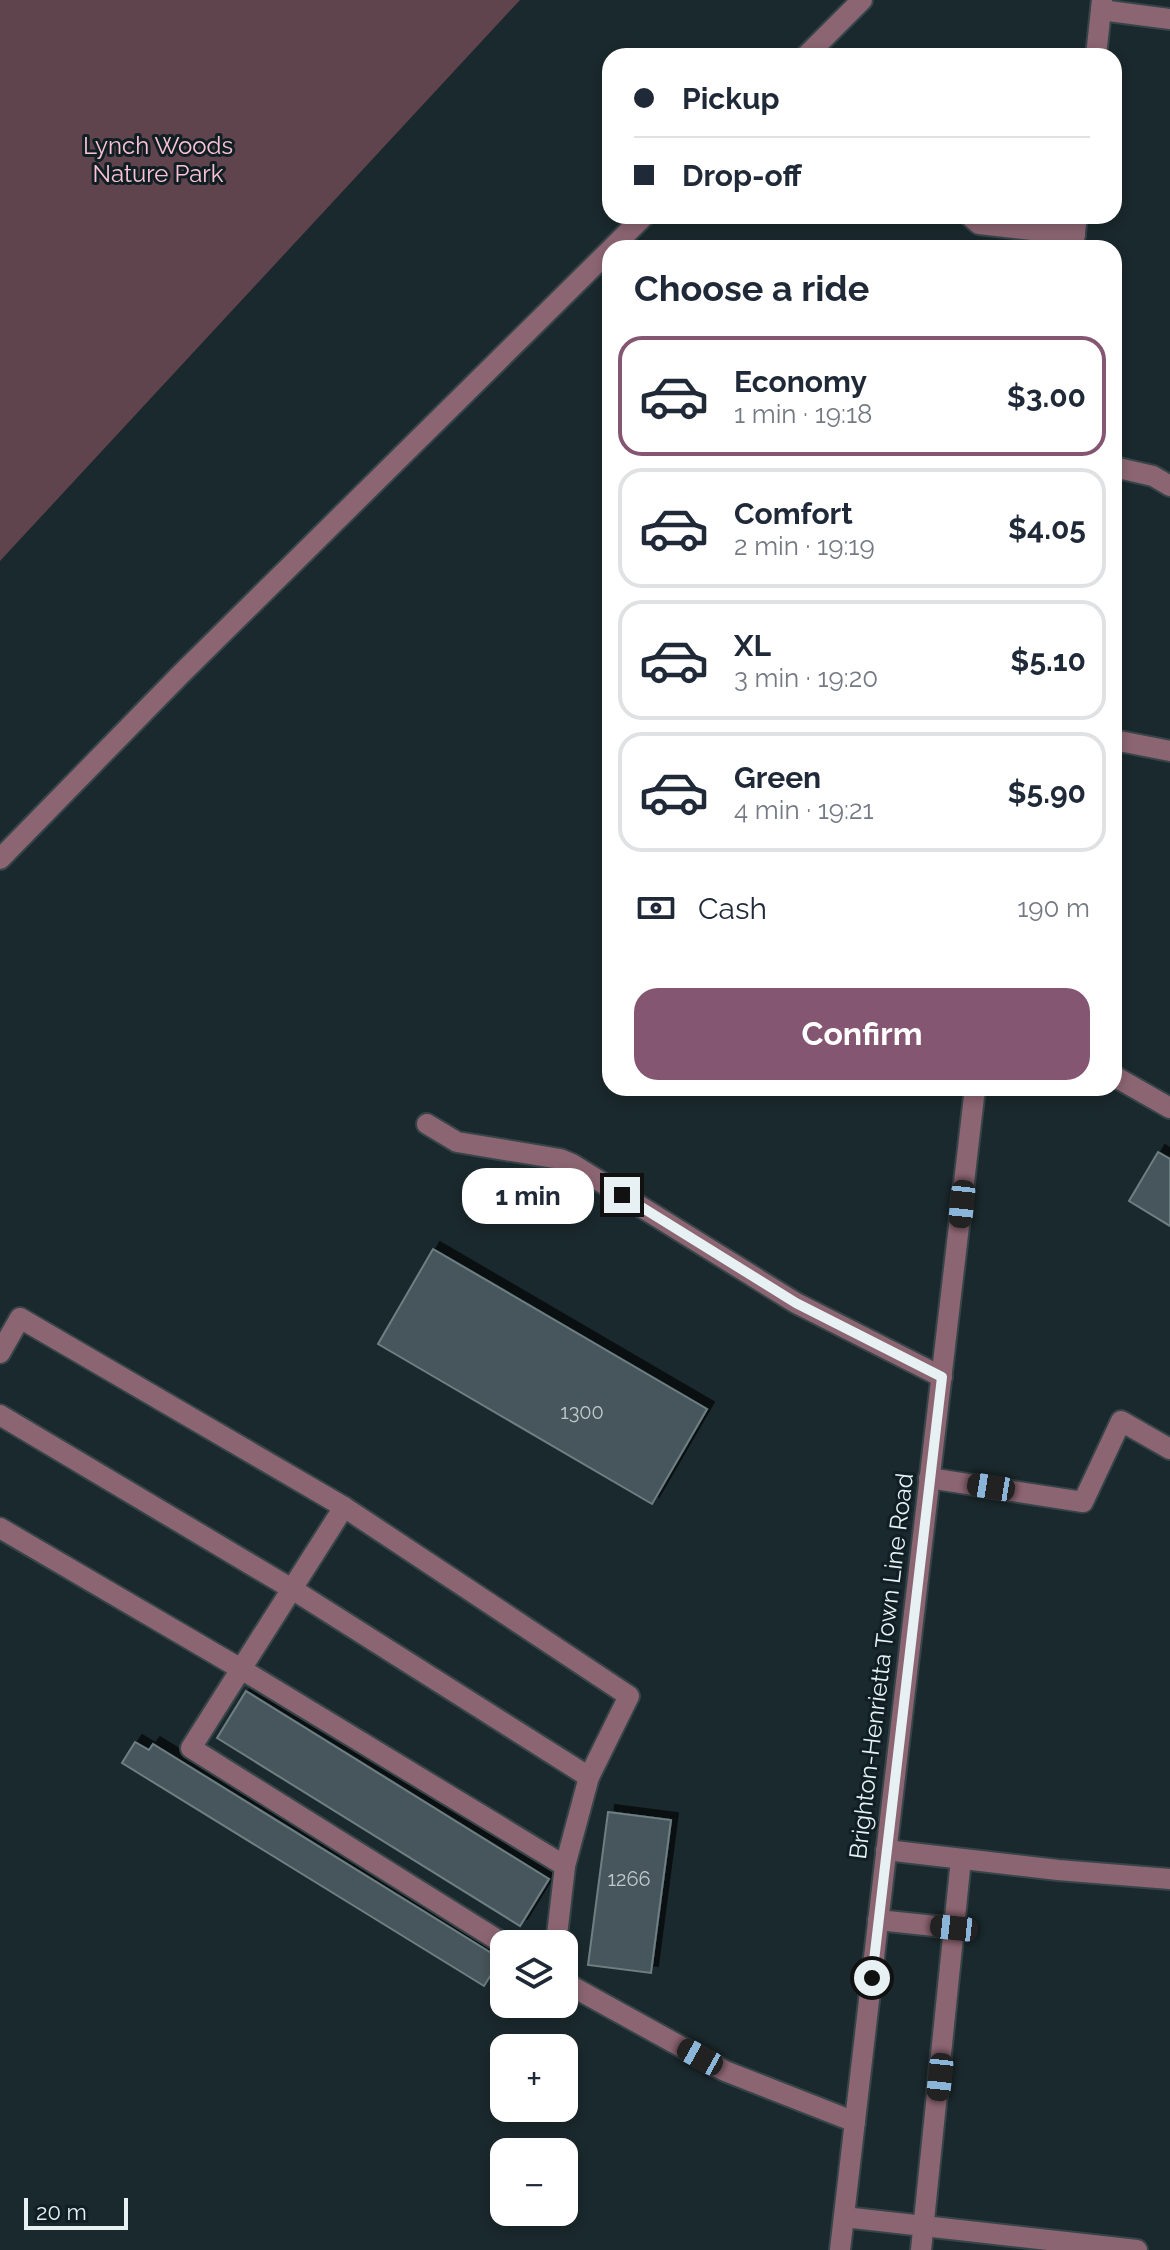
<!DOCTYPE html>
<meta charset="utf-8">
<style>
body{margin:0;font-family:Raleway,sans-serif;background:#f6f6f7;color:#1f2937;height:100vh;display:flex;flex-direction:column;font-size:30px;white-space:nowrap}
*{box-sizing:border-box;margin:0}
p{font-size:26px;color:#747a83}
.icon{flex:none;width:44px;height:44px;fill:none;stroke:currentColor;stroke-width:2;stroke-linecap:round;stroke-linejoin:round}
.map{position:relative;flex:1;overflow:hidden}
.details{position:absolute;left:602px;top:240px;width:520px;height:856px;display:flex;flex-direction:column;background:#fff;border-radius:24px;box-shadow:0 4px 12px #0003}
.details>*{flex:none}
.top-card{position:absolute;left:602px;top:48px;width:520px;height:176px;border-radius:24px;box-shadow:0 4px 12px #0003;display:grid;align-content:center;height:176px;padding:0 32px;background:#fff}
.buttons{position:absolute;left:490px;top:1930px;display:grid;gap:16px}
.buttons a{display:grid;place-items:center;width:88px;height:88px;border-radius:16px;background:#fff;box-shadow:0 4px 12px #0003;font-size:40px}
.scale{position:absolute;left:24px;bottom:20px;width:104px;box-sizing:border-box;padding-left:8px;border:4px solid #e7f1f3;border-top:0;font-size:22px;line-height:28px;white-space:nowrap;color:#e7f1f3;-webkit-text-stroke:6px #101f23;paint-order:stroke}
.end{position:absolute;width:36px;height:36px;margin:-18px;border:10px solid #e7f1f3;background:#111;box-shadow:0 0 0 4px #111}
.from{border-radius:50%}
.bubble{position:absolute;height:56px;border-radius:24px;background:#fff;box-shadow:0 4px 12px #0003;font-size:26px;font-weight:700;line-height:56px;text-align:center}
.car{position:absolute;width:24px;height:48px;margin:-24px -12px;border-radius:10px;box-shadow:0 0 6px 2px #0007;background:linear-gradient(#222 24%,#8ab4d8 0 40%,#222 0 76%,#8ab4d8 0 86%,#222 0)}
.top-card b{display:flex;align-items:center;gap:28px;height:76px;font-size:30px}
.top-card b+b{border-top:2px solid #e0e1e3}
.top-card i{width:20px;height:20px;background:#1f2937}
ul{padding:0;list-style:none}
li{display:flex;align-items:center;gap:24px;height:120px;margin:0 16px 12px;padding:0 16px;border:4px solid #e0e1e3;border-radius:24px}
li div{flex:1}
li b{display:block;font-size:30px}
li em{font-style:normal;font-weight:700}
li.on{border-color:#845672}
li>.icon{width:72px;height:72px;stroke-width:1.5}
h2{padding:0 32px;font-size:36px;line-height:96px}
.pay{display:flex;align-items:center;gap:20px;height:88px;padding:0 32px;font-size:30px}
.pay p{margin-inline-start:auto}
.primary-button{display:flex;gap:16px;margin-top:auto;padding:16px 32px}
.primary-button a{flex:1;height:92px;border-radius:24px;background:#845672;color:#fff;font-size:32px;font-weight:700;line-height:92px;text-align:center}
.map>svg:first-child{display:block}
.green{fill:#5f434d}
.building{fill:#46575b;stroke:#6d7f83;stroke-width:2;filter:url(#shadow)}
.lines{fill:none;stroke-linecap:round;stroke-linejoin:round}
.minor-casing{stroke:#374549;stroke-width:24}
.minor{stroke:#8c6572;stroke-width:20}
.route{stroke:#e7f1f3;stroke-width:10}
.labels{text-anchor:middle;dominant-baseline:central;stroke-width:6;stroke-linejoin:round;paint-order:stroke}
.number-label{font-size:20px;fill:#bfcacd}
.park-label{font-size:24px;fill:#fdc2d5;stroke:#101f23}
.street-label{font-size:24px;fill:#e7f1f3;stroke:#101f23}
</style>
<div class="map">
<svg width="1170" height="2250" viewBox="0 0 1170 2250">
<defs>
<filter id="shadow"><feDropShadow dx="7" dy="-7" stdDeviation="0" flood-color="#0009"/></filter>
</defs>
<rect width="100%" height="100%" fill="#1a292d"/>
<path class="green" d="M 0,0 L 520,0 L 0,561 Z"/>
<g class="building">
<path d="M 1158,1152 L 1170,1159 L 1170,1226 L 1129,1201 Z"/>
<path d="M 433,1249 L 707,1409 L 652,1504 L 378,1344 Z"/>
<path d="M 246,1691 L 549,1879 L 520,1926 L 217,1738 Z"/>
<path d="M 135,1742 L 149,1750 L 153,1744 L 501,1959 L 484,1986 L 122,1763 Z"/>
<path d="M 608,1812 L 671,1820 L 651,1973 L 588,1965 Z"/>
</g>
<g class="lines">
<defs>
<g id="minor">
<path d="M 1101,10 L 1170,19"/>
<path d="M 806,56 L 862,0"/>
<path d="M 1096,56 L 1102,0"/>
<path d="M 970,216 L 979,224 L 1075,235"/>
<path d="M 612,248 L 644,216"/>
<path d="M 1073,248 L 1077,216"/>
<path d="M 1114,467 L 1153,476 L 1170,486"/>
<path d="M 1114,740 L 1170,751"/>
<path d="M 0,859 L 180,675 L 610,250"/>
<path d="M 1114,1076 L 1170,1108"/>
<path d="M 427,1124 L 457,1142 L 560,1159 L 572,1164 L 796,1303 L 942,1377"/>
<path d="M 0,1353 L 20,1318 L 344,1507 L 629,1696 L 589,1777 L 565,1866 L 556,1944"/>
<path d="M 0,1415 L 292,1589 L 589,1777"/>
<path d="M 929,1478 L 1083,1502 L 1121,1421 L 1170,1449"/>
<path d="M 344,1507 L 241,1669 L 565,1866"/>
<path d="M 0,1528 L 241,1669 L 191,1748 L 504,1944"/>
<path d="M 886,1850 L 1058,1870 L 1170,1879"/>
<path d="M 878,1920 L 954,1928"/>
<path d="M 564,1982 L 725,2071 L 855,2122"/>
<path d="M 844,2217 L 1137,2250"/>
<path d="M 840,2250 L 975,1088"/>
<path d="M 921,2250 L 961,1859"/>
</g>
</defs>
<use href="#minor" class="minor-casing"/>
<use href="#minor" class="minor"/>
</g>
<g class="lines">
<path class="route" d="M 622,1195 L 796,1303 L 942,1377 L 872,1978"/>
</g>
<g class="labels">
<g class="number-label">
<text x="582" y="1412">1300</text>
<text x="629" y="1879">1266</text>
</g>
<g class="park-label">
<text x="158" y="145">Lynch Woods<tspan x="158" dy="28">Nature Park</tspan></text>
</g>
<g class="street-label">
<text transform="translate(881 1666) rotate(-83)">Brighton-Henrietta Town Line Road</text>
</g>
</g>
</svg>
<div class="buttons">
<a><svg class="icon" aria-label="layers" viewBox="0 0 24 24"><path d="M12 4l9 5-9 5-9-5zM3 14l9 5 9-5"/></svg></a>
<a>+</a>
<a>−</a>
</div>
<div class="scale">20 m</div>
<i class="end from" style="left:872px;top:1978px"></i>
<i class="end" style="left:622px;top:1195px"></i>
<div class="bubble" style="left:462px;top:1168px;width:132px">1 min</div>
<i class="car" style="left:962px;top:1204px;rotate:186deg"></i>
<i class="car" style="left:991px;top:1487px;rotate:279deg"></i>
<i class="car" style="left:954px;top:1928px;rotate:276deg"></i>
<i class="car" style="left:700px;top:2057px;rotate:299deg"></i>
<i class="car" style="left:940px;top:2077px;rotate:186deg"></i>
<div class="top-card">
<b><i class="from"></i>Pickup</b>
<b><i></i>Drop-off</b>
</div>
<section class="details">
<h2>Choose a ride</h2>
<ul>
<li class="on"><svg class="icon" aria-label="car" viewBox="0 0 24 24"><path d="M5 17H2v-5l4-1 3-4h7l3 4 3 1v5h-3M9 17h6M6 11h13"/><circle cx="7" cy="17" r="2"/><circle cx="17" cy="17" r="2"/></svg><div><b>Economy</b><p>1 min · 19:18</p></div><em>$3.00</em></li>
<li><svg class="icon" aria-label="car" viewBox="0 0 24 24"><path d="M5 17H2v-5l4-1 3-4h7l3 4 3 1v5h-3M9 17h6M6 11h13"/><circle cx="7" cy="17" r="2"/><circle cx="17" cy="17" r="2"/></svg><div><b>Comfort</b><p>2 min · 19:19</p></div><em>$4.05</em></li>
<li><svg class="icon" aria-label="car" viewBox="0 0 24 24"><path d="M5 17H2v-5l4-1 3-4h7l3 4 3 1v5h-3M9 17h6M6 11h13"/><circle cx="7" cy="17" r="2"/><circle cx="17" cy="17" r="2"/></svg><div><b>XL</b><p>3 min · 19:20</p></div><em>$5.10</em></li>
<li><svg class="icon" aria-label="car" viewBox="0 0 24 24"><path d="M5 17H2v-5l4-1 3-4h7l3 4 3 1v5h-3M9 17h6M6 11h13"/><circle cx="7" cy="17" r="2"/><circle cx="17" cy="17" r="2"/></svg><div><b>Green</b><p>4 min · 19:21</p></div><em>$5.90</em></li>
</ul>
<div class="pay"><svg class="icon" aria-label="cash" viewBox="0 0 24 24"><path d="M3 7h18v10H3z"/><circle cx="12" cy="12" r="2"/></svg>Cash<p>190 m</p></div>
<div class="primary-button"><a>Confirm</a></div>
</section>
</div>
